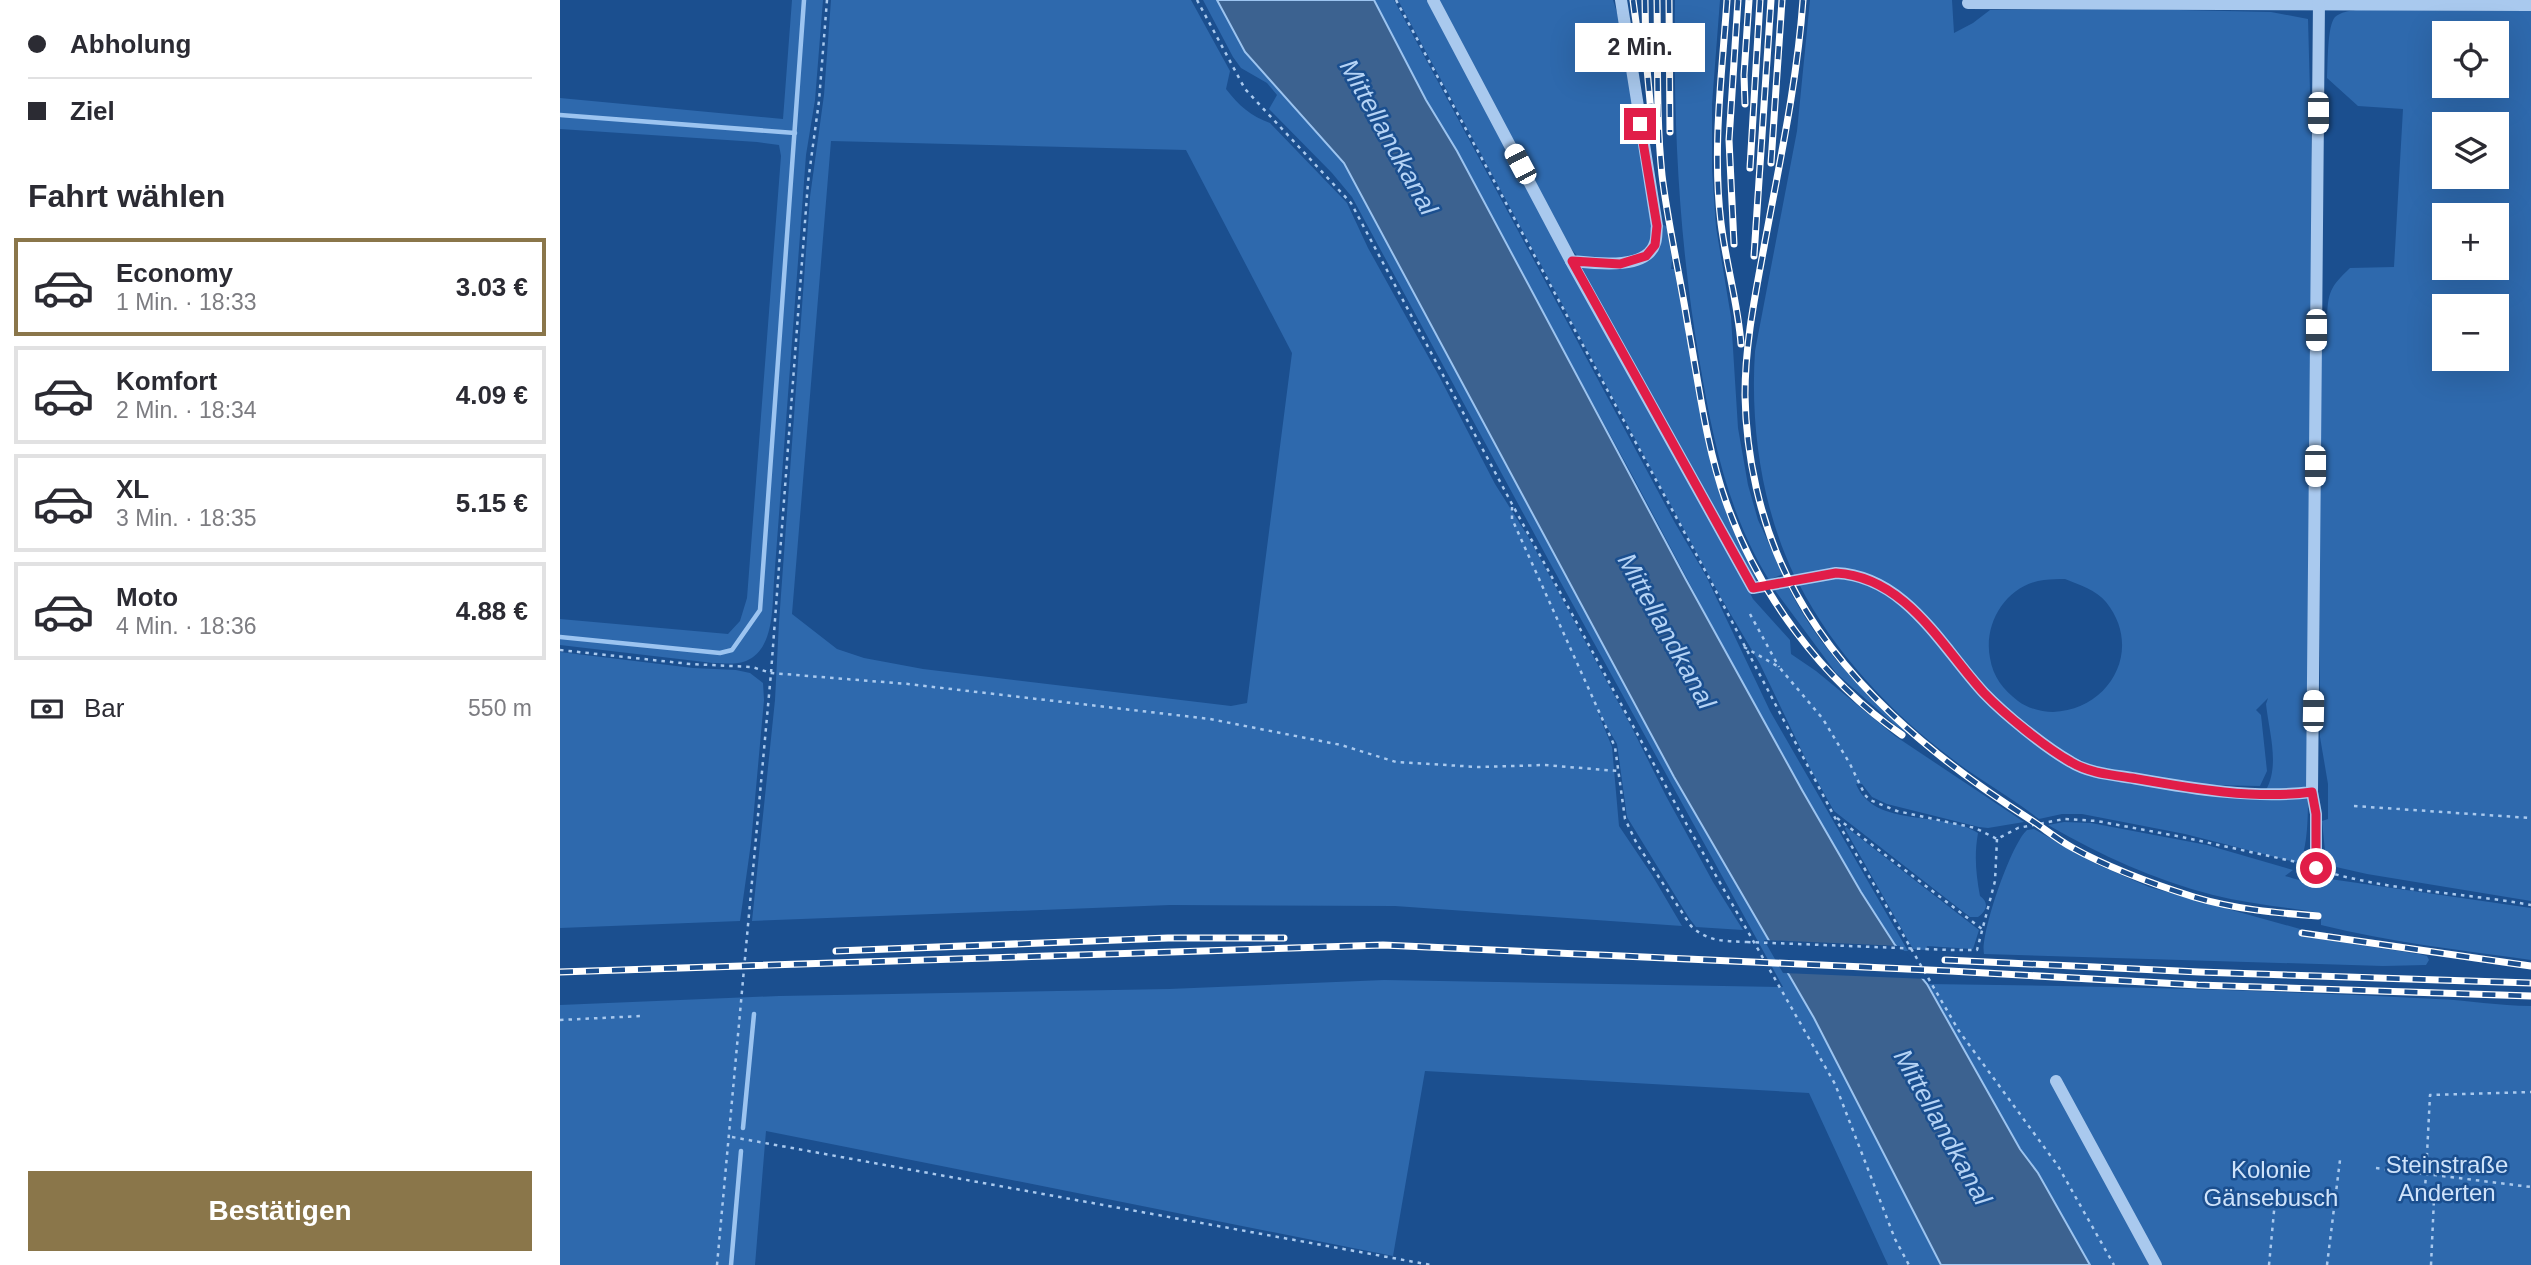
<!DOCTYPE html>
<html lang="de">
<meta charset="utf-8">
<style>
body{margin:0;font-family:Arial,sans-serif;background:#f7f7f7;color:#2b2b33;height:100vh;display:flex;flex-direction:column;font-size:26px;white-space:nowrap}
*{box-sizing:border-box;margin:0}
p{font-size:23px;color:#7c7c81}
.icon{flex:none;width:38px;height:38px;fill:none;stroke:currentColor;stroke-width:2;stroke-linecap:round;stroke-linejoin:round}
.map{position:relative;flex:1;overflow:hidden}
.drawer{display:flex;flex-direction:column;background:#fff;width:560px}
.drawer>*{flex:none}
.hud{display:grid;align-content:center;height:154px;padding:0 28px;background:#fff}
.controls{position:absolute;left:1872px;top:21px;display:grid;gap:14px}
.controls a{display:grid;place-items:center;width:77px;height:77px;border-radius:0px;background:#fff;box-shadow:0 7px 28px #0002;font-size:35px}
.end{position:absolute;width:32px;height:32px;margin:-16px;border:9px solid #e11d48;background:#fff;box-shadow:0 0 0 4px #fff}
.from{border-radius:50%}
.bubble{position:absolute;height:49px;border-radius:0px;background:#fff;box-shadow:0 7px 28px #0002;font-size:23px;font-weight:700;line-height:49px;text-align:center}
.car{position:absolute;width:21px;height:42px;margin:-21px -10px;border-radius:9px;box-shadow:0 0 5px 2px #0007;background:linear-gradient(#fff 24%,#345 0 40%,#fff 0 76%,#345 0 86%,#fff 0)}
.hud b{display:flex;align-items:center;gap:24px;height:66px;font-size:26px}
.hud b+b{border-top:2px solid #e1e1e2}
.hud i{width:18px;height:18px;background:#2b2b33}
ul{padding:0;list-style:none}
li{display:flex;align-items:center;gap:21px;height:98px;margin:0 14px 10px;padding:0 14px;border:4px solid #e1e1e2;border-radius:0px}
li div{flex:1}
li b{display:block;font-size:26px}
li em{font-style:normal;font-weight:700}
li.current{border-color:#8a764a}
li>.icon{width:63px;height:63px;stroke-width:1.5}
h2{padding:0 28px;font-size:32px;line-height:84px}
.pay{display:flex;align-items:center;gap:18px;height:77px;padding:0 28px;font-size:26px}
.pay p{margin-inline-start:auto}
.cta{display:flex;gap:14px;margin-top:auto;padding:14px 28px}
.cta a{flex:1;height:80px;border-radius:0px;background:#8a764a;color:#fff;font-size:28px;font-weight:700;line-height:80px;text-align:center}
main{display:flex;flex:1;min-height:0}
.map>svg:first-child{display:block}
.green{fill:#2e69ad;fill-rule:evenodd}
.water{fill:#3c6290;stroke:#9cc4f0;stroke-width:2}
.pier{fill:#1b4f8f}
.lines{fill:none;stroke-linecap:round;stroke-linejoin:round}
.stream{stroke:#9cc4f0;stroke-width:4.5}
.path{stroke:#a9c9ee;stroke-width:2.5;stroke-dasharray:3.5 5;stroke-linecap:butt}
.minor{stroke:#a9c9ee;stroke-width:12}
.rail-casing{stroke:#fff;stroke-width:7}
.rail{stroke:#1b4f8f;stroke-width:4.5;stroke-dasharray:13;stroke-linecap:butt}
.path-bridge{stroke:#a9c9ee;stroke-width:2.5;stroke-dasharray:3.5 5;stroke-linecap:butt}
.route{stroke:#e11d48;stroke-width:9}
.labels{text-anchor:middle;dominant-baseline:central;stroke-width:5;stroke-linejoin:round;paint-order:stroke}
.park-label{font-size:24px;fill:#cfe3fa;stroke:#1b4f8f}
.water-label{font-size:26px;font-style:italic;fill:#b5d3f5;stroke:#1b4f8f}
</style>
<main>
<section class="drawer">
<div class="hud">
<b><i class="from"></i>Abholung</b>
<b><i></i>Ziel</b>
</div>
<h2>Fahrt wählen</h2>
<ul>
<li class="current"><svg class="icon" aria-label="car" viewBox="0 0 24 24"><path d="M5 17H2v-5l4-1 3-4h7l3 4 3 1v5h-3M9 17h6M6 11h13"/><circle cx="7" cy="17" r="2"/><circle cx="17" cy="17" r="2"/></svg><div><b>Economy</b><p>1 Min. · 18:33</p></div><em>3.03 €</em></li>
<li><svg class="icon" aria-label="car" viewBox="0 0 24 24"><path d="M5 17H2v-5l4-1 3-4h7l3 4 3 1v5h-3M9 17h6M6 11h13"/><circle cx="7" cy="17" r="2"/><circle cx="17" cy="17" r="2"/></svg><div><b>Komfort</b><p>2 Min. · 18:34</p></div><em>4.09 €</em></li>
<li><svg class="icon" aria-label="car" viewBox="0 0 24 24"><path d="M5 17H2v-5l4-1 3-4h7l3 4 3 1v5h-3M9 17h6M6 11h13"/><circle cx="7" cy="17" r="2"/><circle cx="17" cy="17" r="2"/></svg><div><b>XL</b><p>3 Min. · 18:35</p></div><em>5.15 €</em></li>
<li><svg class="icon" aria-label="car" viewBox="0 0 24 24"><path d="M5 17H2v-5l4-1 3-4h7l3 4 3 1v5h-3M9 17h6M6 11h13"/><circle cx="7" cy="17" r="2"/><circle cx="17" cy="17" r="2"/></svg><div><b>Moto</b><p>4 Min. · 18:36</p></div><em>4.88 €</em></li>
</ul>
<div class="pay"><svg class="icon" aria-label="cash" viewBox="0 0 24 24"><path d="M3 7h18v10H3z"/><circle cx="12" cy="12" r="2"/></svg>Bar<p>550 m</p></div>
<div class="cta"><a>Bestätigen</a></div>
</section>
<div class="map">
<svg width="1971" height="1265" viewBox="0 0 1971 1265">
<rect width="100%" height="100%" fill="#1b4f8f"/>
<g class="green">
<path d="M 232,0 L 263,0 L 255,100 L 246,155 L 214,581 C 212,606 215,649 186,661 C 176,665 163,663 153,663 L 0,645 L 0,619 L 168,634 L 180,621 L 187,598 L 221,156 L 219,145 L 197,142 L 0,129 L 0,98 L 223,119 Z"/>
<path d="M 271,0 L 631,0 L 670,71 L 666,89 C 679,106 691,116 710,123 L 787,203 L 808,248 L 879,376 L 935,484 L 969,538 L 1071,726 L 1106,796 L 1153,882 L 1183,930 L 1136,927 L 1129,918 L 1067,817 L 1057,744 L 1037,710 L 1052,747 L 1059,826 L 1092,875 L 1122,926 L 835,906 L 610,905 L 192,921 L 215,700 L 219,622 L 250,197 L 264,95 ZM 271,141 L 626,150 L 732,353 L 687,703 L 671,706 L 363,669 L 304,658 L 277,649 L 232,614 Z"/>
<path d="M 643,0 L 657,0 L 685,52 L 784,162 L 1114,777 L 1254,1018 L 1381,1265 L 1328,1265 L 1249,1093 L 865,1071 L 833,1256 L 206,1131 L 195,1265 L 0,1265 L 0,1005 L 219,996 L 609,989 L 824,980 L 1223,987 L 989,561 L 792,197 L 772,173 L 709,109 L 717,95 L 707,83 L 681,68 L 673,57 Z"/>
<path d="M 814,0 L 834,0 L 1115,523 L 1146,576 L 1210,711 L 1348,951 L 1341,951 L 1335,945 C 1237,794 1156,632 1071,473 C 1013,366 953,260 897,151 L 866,100 Z"/>
<path d="M 838,0 L 870,0 L 1009,262 L 1018,257 L 1009,246 L 878,0 L 1053,0 L 1060,22 L 1096,227 L 1104,225 L 1107,227 L 1112,261 L 1111,269 L 1114,269 L 1151,464 L 1168,517 L 1198,583 L 1158,531 L 1193,599 L 1230,640 L 1231,654 L 1256,671 L 1335,736 L 1464,822 L 1428,828 L 1419,827 L 1327,804 L 1312,797 L 1302,784 L 1296,784 C 1314,829 1384,810 1418,833 C 1414,856 1416,874 1420,896 C 1430,903 1426,911 1418,917 L 1410,917 L 1274,811 L 1251,770 L 1200,664 L 1160,596 Z"/>
<path d="M 1115,0 L 1160,0 L 1152,104 L 1152,170 L 1156,227 L 1171,317 L 1178,428 L 1188,485 L 1198,520 L 1223,574 L 1209,580 C 1168,513 1153,440 1140,364 C 1119,244 1113,122 1115,0 Z"/>
<path d="M 1250,0 L 1392,0 L 1394,33 L 1413,23 L 1430,10 L 1574,9 L 1711,12 L 1748,19 L 1752,167 L 1747,787 L 1706,790 C 1720,765 1709,732 1706,704 L 1708,698 L 1696,710 L 1701,715 L 1707,771 L 1700,786 L 1643,785 L 1538,768 L 1501,751 L 1432,695 L 1389,644 L 1312,576 C 1286,563 1261,572 1235,577 C 1202,508 1190,428 1195,351 L 1237,131 ZM 1505,579 C 1520,585 1536,590 1546,602 C 1584,649 1550,710 1493,712 C 1481,712 1467,708 1458,701 C 1443,689 1433,677 1430,658 C 1423,623 1447,584 1484,580 C 1491,579 1498,579 1505,579 Z"/>
<path d="M 1796,10 L 1971,11 L 1971,901 L 1807,874 L 1776,867 L 1765,851 L 1762,821 L 1768,819 L 1768,784 L 1760,737 L 1759,321 L 1767,319 C 1768,292 1770,287 1790,268 L 1834,267 L 1843,109 L 1798,106 L 1767,78 C 1768,64 1767,26 1775,17 C 1781,12 1789,11 1796,10 ZM 1885,33 L 1937,33 L 1937,86 L 1885,86 ZM 1885,124 L 1937,124 L 1937,177 L 1885,177 ZM 1885,215 L 1937,215 L 1937,268 L 1885,268 ZM 1885,306 L 1937,306 L 1937,359 L 1885,359 Z"/>
<path d="M 1275,578 L 1304,582 L 1343,605 L 1399,667 L 1513,767 L 1748,796 C 1748,812 1748,850 1739,863 L 1625,834 L 1522,814 L 1502,814 L 1479,819 C 1451,797 1419,780 1391,758 C 1331,713 1273,651 1239,584 Z"/>
<path d="M 1227,584 C 1256,647 1308,697 1360,742 L 1335,725 L 1276,673 L 1214,589 Z"/>
<path d="M 0,652 L 133,668 L 176,670 L 190,673 L 203,683 L 204,700 L 191,843 L 180,921 L 0,928 Z"/>
<path d="M 1504,822 L 1531,823 L 1647,845 L 1733,870 L 1725,876 C 1740,880 1757,888 1770,879 L 1971,908 L 1971,960 C 1900,950 1830,942 1761,925 L 1761,913 C 1725,907 1689,904 1653,895 C 1595,880 1540,855 1488,825 Z"/>
<path d="M 1286,827 L 1419,930 L 1413,949 L 1367,946 L 1366,950 L 1353,949 L 1285,829 Z"/>
<path d="M 1474,829 L 1534,863 L 1589,887 L 1740,929 L 1740,936 L 1859,954 L 1867,956 L 1869,960 L 1866,965 L 1823,966 L 1424,954 C 1420,934 1451,844 1467,830 Z"/>
<path d="M 1367,984 C 1537,986 1707,990 1876,999 C 1908,1000 1939,1006 1971,1006 L 1971,1265 L 1530,1265 L 1478,1173 L 1460,1149 Z"/>
</g>
<path class="water" d="M 657,0 L 814,0 L 866,100 L 897,151 L 1125,578 L 1242,790 L 1301,892 L 1335,945 L 1367,984 L 1460,1149 L 1478,1173 L 1530,1265 L 1381,1265 L 1254,1018 L 1114,777 L 784,163 L 685,52 Z"/>
<path class="pier" d="M 1204,940 L 1340,946 L 1368,979 L 1223,973 Z"/>
<g class="lines">
<g class="stream">
<path d="M 0,115 L 235,133"/>
<path d="M 0,637 L 160,653 L 172,650 L 200,610 L 244,0"/>
<path d="M 183,1128 L 194,1014"/>
<path d="M 171,1265 L 181,1151"/>
</g>
<g class="path">
<path d="M 637,0 L 685,89 L 791,203 L 952,504 L 1127,825 L 1275,1084 L 1335,1239 L 1349,1265"/>
<path d="M 836,0 L 1148,576 L 1274,816 L 1399,1031 L 1498,1166 L 1554,1265"/>
<path d="M 952,507 L 952,519 L 1055,747 L 1065,819 L 1077,844 L 1131,926 C 1148,942 1164,941 1187,942"/>
<path d="M 1190,614 L 1219,667"/>
<path d="M 1184,647 L 1219,667 L 1263,719 L 1290,764 L 1305,795 L 1310,800 L 1337,811 L 1415,828 L 1437,839 L 1458,828 L 1504,819 L 1537,821 L 1622,837 L 1741,863"/>
<path d="M 0,650 L 130,664 L 192,667 L 211,673 L 348,684 L 650,719 L 781,745 L 836,762 L 918,767 L 984,765 L 1058,771"/>
<path d="M 1794,806 L 1971,818"/>
<path d="M 1277,818 L 1422,929"/>
<path d="M 1767,872 C 1833,891 1904,893 1971,905"/>
<path d="M 1391,950 L 1417,950 L 1435,881 L 1437,839"/>
<path d="M 0,1020 L 82,1016"/>
<path d="M 172,1137 L 871,1265"/>
<path d="M 1816,1168 L 1866,1174 L 1870,1095 L 1971,1092"/>
<path d="M 157,1265 L 211,673 L 248,182 L 259,101 L 267,0"/>
<path d="M 1709,1265 L 1716,1190"/>
<path d="M 1767,1265 L 1780,1160"/>
<path d="M 1871,1265 L 1874,1199 L 1865,1188 L 1866,1174 L 1971,1187"/>
</g>
<g class="minor">
<path d="M 873,0 L 1011,261 C 1033,263 1087,271 1095,243 C 1097,238 1096,231 1097,226 L 1061,0"/>
<path d="M 1408,3 L 1971,5"/>
<path d="M 1011,261 L 1193,588 L 1276,573 C 1346,576 1382,648 1424,693 C 1444,714 1486,748 1511,762 C 1530,774 1556,775 1578,779 C 1634,789 1695,799 1752,792 L 1759,0"/>
<path d="M 1752,792 L 1756,814 L 1756,868"/>
<path d="M 1496,1081 L 1596,1265"/>
</g>
<defs>
<g id="rail">
<path d="M 1073,0 L 1078,37"/>
<path d="M 1085,0 L 1086,58 L 1091,112"/>
<path d="M 1097,0 C 1098,58 1096,117 1102,175 C 1108,225 1120,276 1128,326 C 1139,385 1146,446 1166,502 C 1198,593 1262,680 1342,735"/>
<path d="M 1109,0 L 1110,132"/>
<path d="M 1167,0 C 1162,74 1152,150 1161,223 C 1166,264 1178,304 1181,344"/>
<path d="M 1243,0 C 1237,83 1219,165 1204,247 C 1195,296 1185,344 1185,395 C 1186,456 1200,521 1227,576 C 1278,681 1375,759 1471,820 C 1485,829 1498,840 1513,848 C 1551,869 1593,884 1634,897 C 1674,909 1716,913 1758,916"/>
<path d="M 1185,104 L 1184,75 L 1189,0"/>
<path d="M 1211,163 L 1222,0"/>
<path d="M 1190,168 L 1200,0"/>
<path d="M 1174,244 L 1169,140 L 1178,0"/>
<path d="M 1194,256 L 1211,0"/>
<path d="M 1742,933 L 1971,966"/>
<path d="M 276,951 L 608,938 L 724,938"/>
<path d="M 1385,960 L 1639,972 L 1971,983"/>
<path d="M 0,972 L 823,945 L 1390,971 L 1638,985 L 1971,996"/>
</g>
</defs>
<use href="#rail" class="rail-casing"/>
<use href="#rail" class="rail"/>
<path class="path-bridge" d="M 1187,942 L 1391,950"/>
</g>
<g class="lines">
<path class="route" d="M 1080,124 L 1097,226 L 1095,245 L 1086,256 L 1060,264 L 1012,261 L 1193,588 L 1276,573 C 1346,577 1382,647 1424,693 C 1444,714 1486,748 1511,762 C 1529,773 1552,775 1572,778 C 1629,788 1695,800 1752,792 L 1756,814 L 1756,868"/>
</g>
<g class="labels">
<g class="park-label">
<text x="1887" y="1164">Steinstraße<tspan x="1887" dy="28">Anderten</tspan></text>
<text x="1711" y="1169">Kolonie<tspan x="1711" dy="28">Gänsebusch</tspan></text>
</g>
<g class="water-label">
<text transform="translate(829 137) rotate(61)">Mittellandkanal</text>
<text transform="translate(1107 631) rotate(61)">Mittellandkanal</text>
<text transform="translate(1383 1127) rotate(61)">Mittellandkanal</text>
</g>
</g>
</svg>
<div class="controls">
<a><svg class="icon" aria-label="locate" viewBox="0 0 24 24"><circle cx="12" cy="12" r="6"/><path d="M12 2v4M12 18v4M2 12h4M18 12h4"/></svg></a>
<a><svg class="icon" aria-label="layers" viewBox="0 0 24 24"><path d="M12 4l9 5-9 5-9-5zM3 14l9 5 9-5"/></svg></a>
<a>+</a>
<a>−</a>
</div>
<i class="end from" style="left:1756px;top:868px"></i>
<i class="end" style="left:1080px;top:124px"></i>
<div class="bubble" style="left:1015px;top:23px;width:130px">2 Min.</div>
<i class="car" style="left:1758px;top:113px;rotate:180deg"></i>
<i class="car" style="left:960px;top:164px;rotate:332deg"></i>
<i class="car" style="left:1756px;top:330px;rotate:180deg"></i>
<i class="car" style="left:1755px;top:466px;rotate:180deg"></i>
<i class="car" style="left:1753px;top:711px;rotate:1deg"></i>
</div>
</main>
